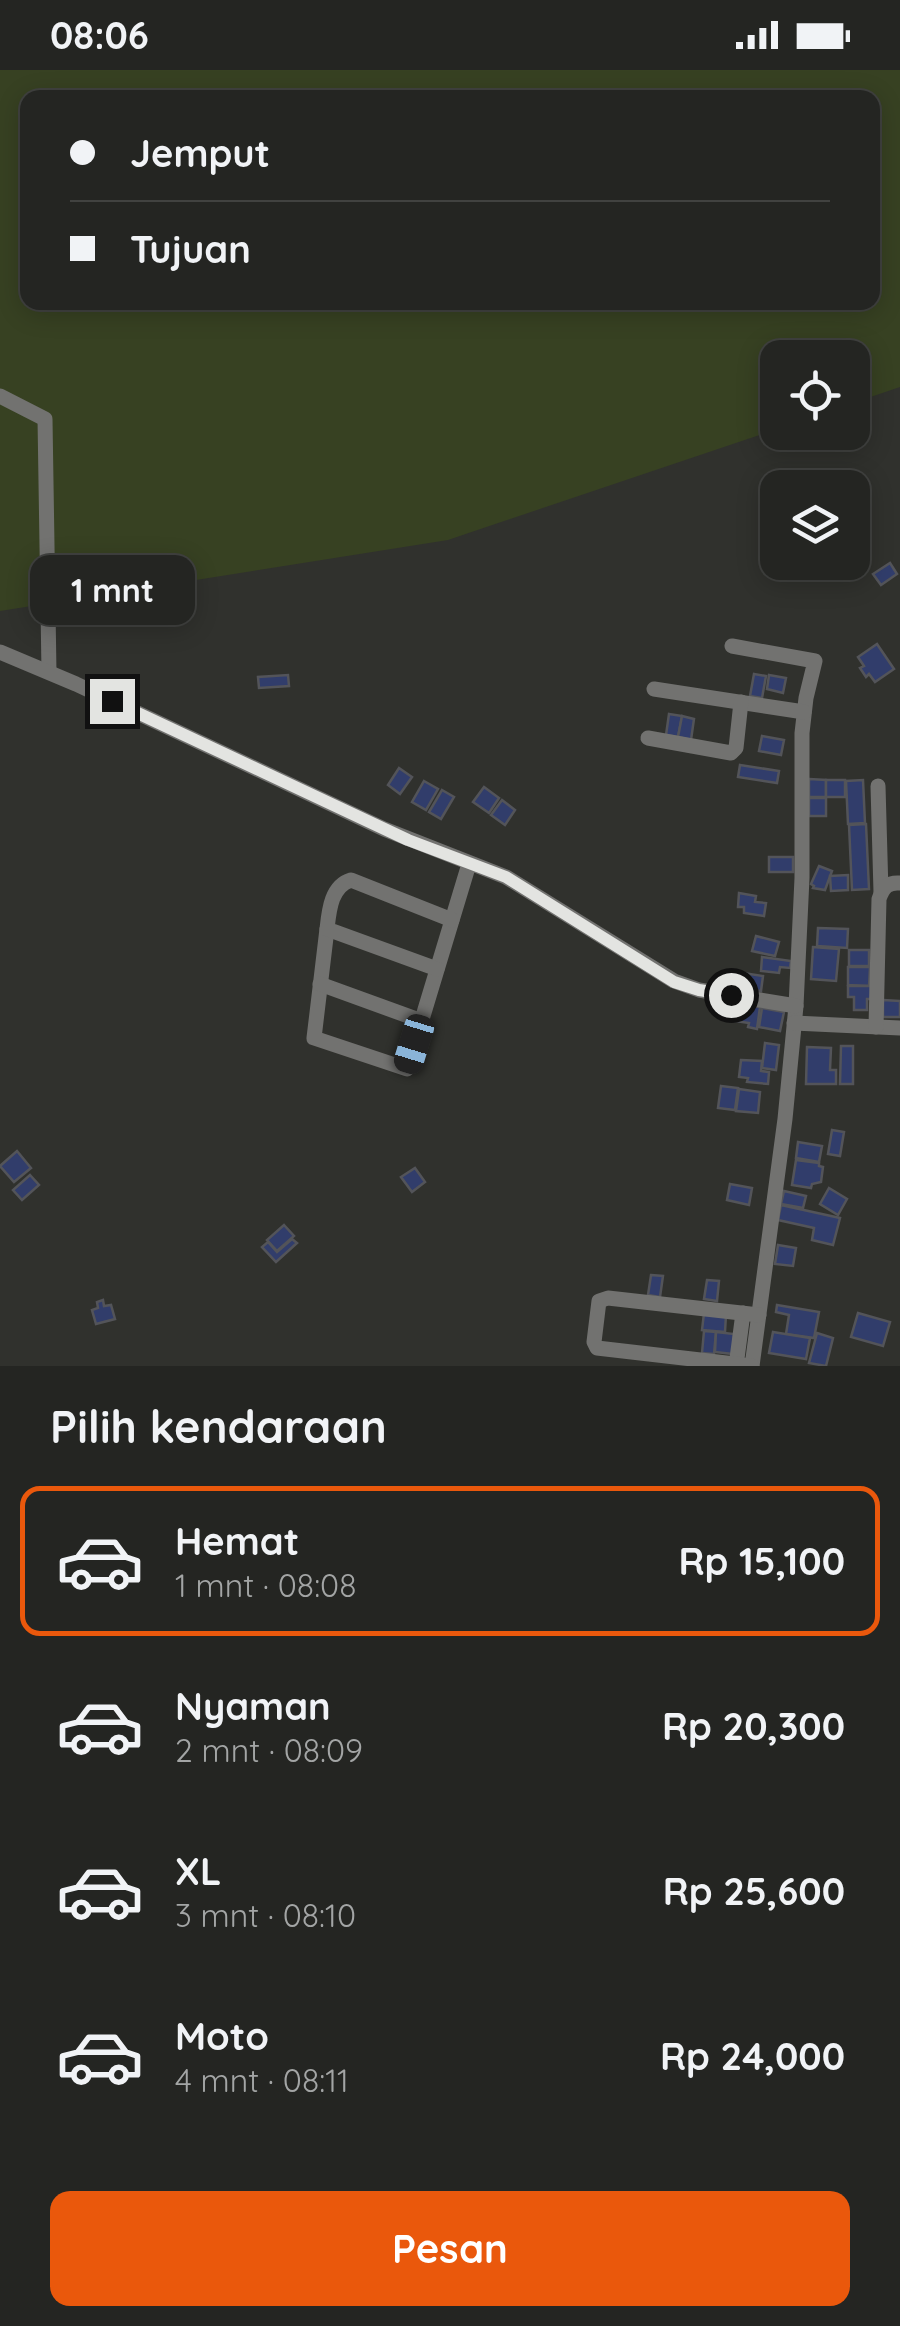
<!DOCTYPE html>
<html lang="id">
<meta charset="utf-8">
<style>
body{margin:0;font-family:Quicksand,sans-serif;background:#2c2d2a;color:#f1f3f6;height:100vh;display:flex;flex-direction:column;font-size:38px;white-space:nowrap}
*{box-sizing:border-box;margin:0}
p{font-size:32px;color:#a3a5a5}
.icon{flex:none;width:55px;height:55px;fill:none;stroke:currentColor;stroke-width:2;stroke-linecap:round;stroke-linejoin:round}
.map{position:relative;height:1296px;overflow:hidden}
.drawer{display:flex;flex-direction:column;background:#242522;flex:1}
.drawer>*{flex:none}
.hud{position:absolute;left:20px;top:20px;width:860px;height:220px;border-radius:20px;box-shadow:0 5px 25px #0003,0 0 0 2px #414240;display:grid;align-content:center;height:220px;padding:0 50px;background:#242522}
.tools{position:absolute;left:760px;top:270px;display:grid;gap:20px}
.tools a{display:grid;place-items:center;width:110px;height:110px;border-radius:20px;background:#242522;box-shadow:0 5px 25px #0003,0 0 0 2px #414240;font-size:50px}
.end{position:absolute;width:45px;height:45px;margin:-22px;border:12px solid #e3e4e1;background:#111;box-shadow:0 0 0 5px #111}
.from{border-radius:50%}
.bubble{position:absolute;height:70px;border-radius:20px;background:#242522;box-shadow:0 5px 25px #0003,0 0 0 2px #414240;font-size:32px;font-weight:700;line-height:70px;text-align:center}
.car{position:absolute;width:30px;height:60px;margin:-30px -15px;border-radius:12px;box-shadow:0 0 8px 2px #0007;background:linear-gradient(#222 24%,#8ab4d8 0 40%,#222 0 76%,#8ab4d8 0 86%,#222 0)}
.hud b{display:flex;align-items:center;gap:35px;height:95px;font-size:38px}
.hud b+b{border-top:2px solid #414240}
.hud i{width:25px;height:25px;background:#f1f3f6}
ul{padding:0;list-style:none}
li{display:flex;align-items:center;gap:30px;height:150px;margin:0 20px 15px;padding:0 30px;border:5px solid transparent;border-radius:20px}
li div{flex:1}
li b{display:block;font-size:38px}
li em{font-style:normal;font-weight:700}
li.on{border-color:#ea580c}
li>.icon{width:90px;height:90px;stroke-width:1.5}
h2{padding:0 50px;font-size:45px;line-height:120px}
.cta{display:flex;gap:20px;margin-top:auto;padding:20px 50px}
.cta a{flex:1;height:115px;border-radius:20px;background:#ea580c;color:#fff;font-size:40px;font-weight:700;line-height:115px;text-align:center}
.status{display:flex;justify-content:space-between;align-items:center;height:70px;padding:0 50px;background:#242522;direction:ltr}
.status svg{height:28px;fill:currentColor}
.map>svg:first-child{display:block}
.green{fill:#374122;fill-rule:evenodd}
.building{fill:#313d6b;stroke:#535459;stroke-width:2.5}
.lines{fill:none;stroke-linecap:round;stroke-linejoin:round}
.minor{stroke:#727270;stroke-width:15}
.route{stroke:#e3e4e1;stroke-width:12}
</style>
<div class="status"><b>08:06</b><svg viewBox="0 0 49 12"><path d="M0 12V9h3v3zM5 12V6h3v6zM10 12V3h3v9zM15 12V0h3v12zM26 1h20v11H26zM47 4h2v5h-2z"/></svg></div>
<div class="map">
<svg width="900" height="1296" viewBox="0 0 900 1296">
<rect width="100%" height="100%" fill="#30312d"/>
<path class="green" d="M 0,0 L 900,0 L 900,317 L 853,333 L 852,288 L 778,288 L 777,359 L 448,470 L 0,541 ZM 28,28 L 872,28 L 872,232 L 28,232 Z"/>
<g class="building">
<path d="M 890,493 L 897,504 L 881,515 L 873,504 Z"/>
<path d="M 877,574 L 894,599 L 875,612 L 869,604 L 866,607 L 860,598 L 864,596 L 858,587 Z"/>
<path d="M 754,604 L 766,606 L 762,628 L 750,626 Z"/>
<path d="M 288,605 L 289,616 L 259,618 L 258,607 Z"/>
<path d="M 769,605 L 786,608 L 783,623 L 767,619 Z"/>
<path d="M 669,644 L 682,646 L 678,667 L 666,665 Z"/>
<path d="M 682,646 L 694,649 L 691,670 L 678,667 Z"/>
<path d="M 762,666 L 784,670 L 781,685 L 759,681 Z"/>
<path d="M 740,695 L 779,701 L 777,713 L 738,707 Z"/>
<path d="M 399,698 L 412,707 L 400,724 L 388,715 Z"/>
<path d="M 809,709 L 826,710 L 826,727 L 809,727 Z"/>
<rect x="826" y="710" width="19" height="17"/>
<path d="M 863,710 L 865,753 L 848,754 L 846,711 Z"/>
<path d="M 424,711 L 438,719 L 426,740 L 412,732 Z"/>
<path d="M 484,717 L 499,728 L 489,743 L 473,732 Z"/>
<path d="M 442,720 L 454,727 L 441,749 L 429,742 Z"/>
<rect x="809" y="728" width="17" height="18"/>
<path d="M 502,730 L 515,740 L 505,755 L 491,745 Z"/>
<path d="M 866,754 L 869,819 L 852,820 L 849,755 Z"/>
<rect x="769" y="787" width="24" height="15"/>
<path d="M 819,796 L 832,801 L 825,820 L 813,818 L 814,816 L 811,814 Z"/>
<path d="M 848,805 L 848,820 L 831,821 L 830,806 Z"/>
<path d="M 739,823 L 756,826 L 755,832 L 766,833 L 764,846 L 744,843 L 744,837 L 738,837 Z"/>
<path d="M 818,858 L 848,859 L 847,878 L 817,876 Z"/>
<path d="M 756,866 L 779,872 L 775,886 L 752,881 Z"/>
<path d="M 813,877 L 839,879 L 836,911 L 811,909 Z"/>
<rect x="849" y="880" width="20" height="16"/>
<path d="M 762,887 L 791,891 L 790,898 L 780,897 L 779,903 L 761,901 Z"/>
<path d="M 848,897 L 870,897 L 869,916 L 848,915 Z"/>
<path d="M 737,902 L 763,906 L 761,921 L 735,918 Z"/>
<path d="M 848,916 L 871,916 L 871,929 L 867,929 L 867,940 L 854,940 L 854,927 L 848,927 Z"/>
<path d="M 883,930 L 900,931 L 900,947 L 883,947 Z"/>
<path d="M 738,934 L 760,937 L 757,959 L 748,957 L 749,953 L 735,951 Z"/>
<path d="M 762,938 L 784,942 L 780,961 L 759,957 Z"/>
<path d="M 765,973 L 779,975 L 776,1000 L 762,998 Z"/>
<path d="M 841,976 L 853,976 L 853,1014 L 840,1014 Z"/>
<path d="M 807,977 L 831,978 L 830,1000 L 836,1000 L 836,1014 L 806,1014 Z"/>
<path d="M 741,990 L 762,991 L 761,1001 L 769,1002 L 768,1014 L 747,1012 L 748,1008 L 739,1007 Z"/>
<path d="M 721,1016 L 738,1018 L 735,1040 L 718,1038 Z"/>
<path d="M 739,1019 L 760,1022 L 758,1043 L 736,1041 Z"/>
<path d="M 832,1060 L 844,1062 L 840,1086 L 828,1084 Z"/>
<path d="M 798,1072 L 822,1076 L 819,1092 L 796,1088 Z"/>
<path d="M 17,1081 L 31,1098 L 14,1112 L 0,1096 Z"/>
<path d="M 796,1090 L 819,1093 L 819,1096 L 823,1097 L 821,1112 L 812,1114 L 811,1118 L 792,1115 Z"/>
<path d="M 415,1098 L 425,1112 L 412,1122 L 401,1107 Z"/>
<path d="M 30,1105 L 39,1115 L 22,1130 L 13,1120 Z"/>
<path d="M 730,1114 L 752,1118 L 749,1135 L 727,1130 Z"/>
<path d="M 829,1118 L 847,1129 L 838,1145 L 820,1134 Z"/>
<path d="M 784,1121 L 806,1126 L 803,1138 L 781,1134 Z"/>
<path d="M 781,1135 L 840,1148 L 833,1175 L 812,1170 L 814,1158 L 778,1150 Z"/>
<path d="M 284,1155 L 294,1166 L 277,1181 L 267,1170 Z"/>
<path d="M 292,1169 L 297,1173 L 276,1192 L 262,1177 L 268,1172 L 277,1182 Z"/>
<path d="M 778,1175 L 796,1178 L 793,1196 L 775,1194 Z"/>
<path d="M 651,1205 L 663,1206 L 660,1227 L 648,1225 Z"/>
<path d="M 707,1210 L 719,1211 L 717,1231 L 704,1229 Z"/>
<path d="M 103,1230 L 104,1236 L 111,1235 L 115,1249 L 96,1254 L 92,1240 L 98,1238 L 97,1232 Z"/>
<path d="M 777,1235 L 819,1242 L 814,1268 L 786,1264 L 789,1245 L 776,1242 Z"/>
<path d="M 704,1243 L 726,1245 L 725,1262 L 702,1260 Z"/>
<path d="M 858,1243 L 890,1252 L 883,1276 L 851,1267 Z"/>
<path d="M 704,1261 L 716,1262 L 714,1284 L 702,1283 Z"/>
<path d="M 716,1262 L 734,1264 L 733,1284 L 715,1282 Z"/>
<path d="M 773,1262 L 810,1268 L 806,1289 L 769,1283 Z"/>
<path d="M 817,1263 L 833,1268 L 826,1296 L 809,1293 Z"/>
</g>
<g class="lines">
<g class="minor">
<path d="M 0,326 L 45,349 L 49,602"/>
<path d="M 732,576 L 815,591 L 806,628 L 802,663 L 802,808 L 796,936 L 785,1049 L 752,1296"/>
<path d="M 0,582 L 76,614 L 384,759 L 506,807 L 674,911 L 699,920 L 796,936"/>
<path d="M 654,619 L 804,642"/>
<path d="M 648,668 L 731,683 L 736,678 L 741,632"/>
<path d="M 878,716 L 881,822"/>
<path d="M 327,859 L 314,968 L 407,999 L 469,794"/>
<path d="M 437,899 L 327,859 C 329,841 331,816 351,810 L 452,850"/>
<path d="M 320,914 L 422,951"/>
<path d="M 794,953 L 900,958"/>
<path d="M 876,957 L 879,829 C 883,817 888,812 900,813"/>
<path d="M 736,1296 L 743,1243"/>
<path d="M 752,1296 L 597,1278 L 594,1272 L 599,1231 L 608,1228 L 759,1245"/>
</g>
</g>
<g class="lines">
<path class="route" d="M 112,631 L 408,770 L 506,807 L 674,912 L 699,920 L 731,925"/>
</g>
</svg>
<div class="tools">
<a><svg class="icon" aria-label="locate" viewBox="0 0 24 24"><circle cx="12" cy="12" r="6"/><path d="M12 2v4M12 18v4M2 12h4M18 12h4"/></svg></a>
<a><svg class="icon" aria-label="layers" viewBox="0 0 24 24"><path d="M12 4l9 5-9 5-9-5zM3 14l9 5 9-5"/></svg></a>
</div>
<i class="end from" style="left:731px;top:925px"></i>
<i class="end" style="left:112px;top:631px"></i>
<div class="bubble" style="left:30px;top:485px;width:165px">1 mnt</div>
<i class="car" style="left:414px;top:974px;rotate:197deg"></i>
<div class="hud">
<b><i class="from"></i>Jemput</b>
<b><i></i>Tujuan</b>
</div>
</div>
<section class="drawer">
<h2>Pilih kendaraan</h2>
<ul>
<li class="on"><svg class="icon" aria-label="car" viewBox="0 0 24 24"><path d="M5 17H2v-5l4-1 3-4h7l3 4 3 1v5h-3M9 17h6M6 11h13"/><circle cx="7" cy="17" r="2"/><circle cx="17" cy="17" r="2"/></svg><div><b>Hemat</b><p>1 mnt · 08:08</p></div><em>Rp 15,100</em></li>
<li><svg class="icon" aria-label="car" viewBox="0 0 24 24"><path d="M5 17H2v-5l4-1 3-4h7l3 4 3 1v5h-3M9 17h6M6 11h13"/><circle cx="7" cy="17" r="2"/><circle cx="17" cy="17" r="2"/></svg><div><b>Nyaman</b><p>2 mnt · 08:09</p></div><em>Rp 20,300</em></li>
<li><svg class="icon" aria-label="car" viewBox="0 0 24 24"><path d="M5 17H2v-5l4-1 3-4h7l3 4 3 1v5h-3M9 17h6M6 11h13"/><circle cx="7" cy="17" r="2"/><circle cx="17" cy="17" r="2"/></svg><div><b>XL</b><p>3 mnt · 08:10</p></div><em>Rp 25,600</em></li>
<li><svg class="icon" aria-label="car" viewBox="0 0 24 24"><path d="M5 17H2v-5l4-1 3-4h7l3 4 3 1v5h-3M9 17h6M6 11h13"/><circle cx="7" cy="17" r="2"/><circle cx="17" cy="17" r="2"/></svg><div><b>Moto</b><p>4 mnt · 08:11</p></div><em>Rp 24,000</em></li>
</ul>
<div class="cta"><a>Pesan</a></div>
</section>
